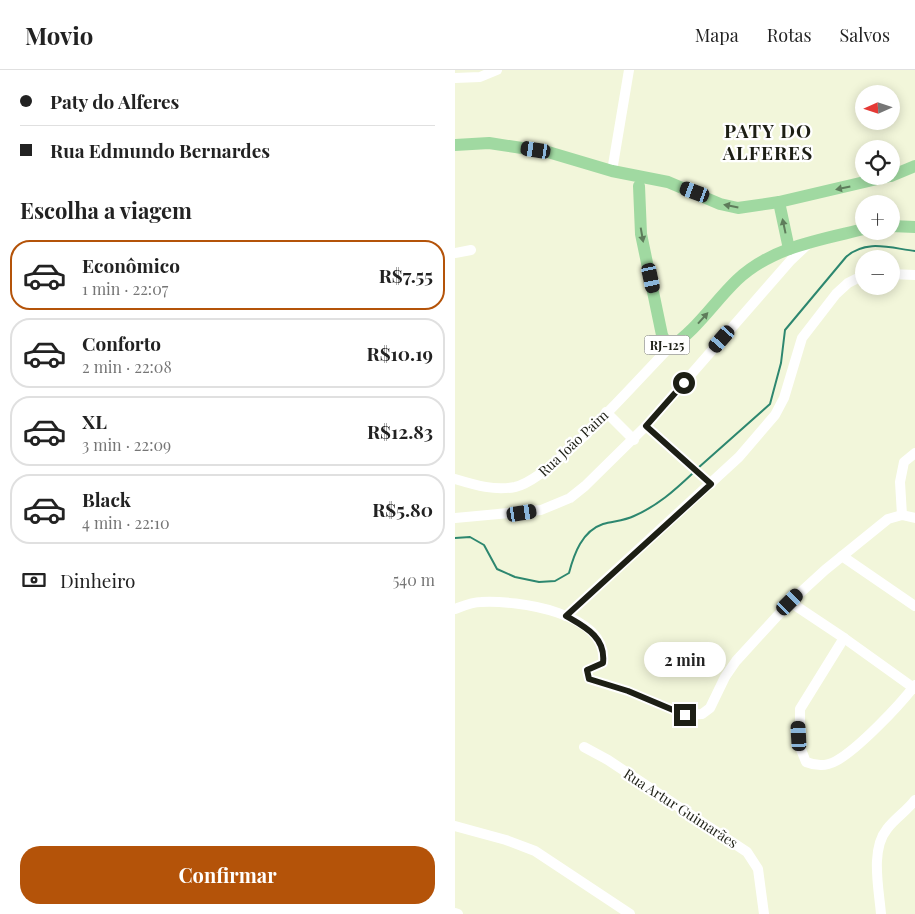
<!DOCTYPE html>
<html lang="pt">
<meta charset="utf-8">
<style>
body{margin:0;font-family:"Playfair Display",serif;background:#f6f6f6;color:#222;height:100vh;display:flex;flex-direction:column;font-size:19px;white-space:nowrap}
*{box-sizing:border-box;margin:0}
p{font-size:16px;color:#767676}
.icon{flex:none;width:28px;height:28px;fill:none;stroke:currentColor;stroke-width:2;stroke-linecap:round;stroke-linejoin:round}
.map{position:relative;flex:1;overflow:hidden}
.panel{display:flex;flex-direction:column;background:#fff;width:455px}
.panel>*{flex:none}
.top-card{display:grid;align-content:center;height:110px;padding:0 20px;background:#fff}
.needle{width:32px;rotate:267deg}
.controls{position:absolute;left:400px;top:15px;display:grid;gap:10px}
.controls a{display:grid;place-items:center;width:45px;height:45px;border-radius:50%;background:#fff;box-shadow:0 2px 12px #0003;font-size:25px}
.end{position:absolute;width:22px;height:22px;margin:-11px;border:6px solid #1d1f15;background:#fff;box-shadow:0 0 0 2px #fff}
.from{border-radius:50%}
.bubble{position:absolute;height:35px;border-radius:18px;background:#fff;box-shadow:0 2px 12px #0003;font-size:16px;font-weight:700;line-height:35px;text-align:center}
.car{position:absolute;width:15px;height:30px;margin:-15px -8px;border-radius:6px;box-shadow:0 0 4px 1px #0007;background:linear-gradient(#222 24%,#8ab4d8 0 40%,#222 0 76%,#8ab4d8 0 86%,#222 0)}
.top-card b{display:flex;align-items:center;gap:18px;height:48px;font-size:19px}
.top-card b+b{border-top:1px solid #e0e0e0}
.top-card i{width:12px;height:12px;background:#222}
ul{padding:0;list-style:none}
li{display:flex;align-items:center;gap:15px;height:70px;margin:0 10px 8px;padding:0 10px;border:2px solid #e0e0e0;border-radius:20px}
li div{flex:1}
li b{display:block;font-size:19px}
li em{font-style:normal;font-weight:700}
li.on{border-color:#b45309}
li>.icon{width:45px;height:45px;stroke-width:1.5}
h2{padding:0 20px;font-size:22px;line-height:60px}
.pay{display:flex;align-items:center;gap:12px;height:55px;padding:0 20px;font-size:19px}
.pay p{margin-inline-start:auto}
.button{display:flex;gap:10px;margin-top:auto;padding:10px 20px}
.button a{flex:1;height:58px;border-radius:20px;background:#b45309;color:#fff;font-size:20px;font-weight:700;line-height:58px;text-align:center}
header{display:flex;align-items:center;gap:30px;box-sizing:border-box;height:70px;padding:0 25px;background:#fff;border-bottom:1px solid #e0e0e0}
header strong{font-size:24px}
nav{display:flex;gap:28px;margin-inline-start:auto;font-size:18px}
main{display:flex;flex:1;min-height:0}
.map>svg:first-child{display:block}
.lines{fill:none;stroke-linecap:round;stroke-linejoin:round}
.stream{stroke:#2d876f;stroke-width:2}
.minor{stroke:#fff;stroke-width:10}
.major{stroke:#a0d9a1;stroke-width:12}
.oneway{fill:#5e7c5b}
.route{stroke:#1d1f15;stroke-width:6}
.labels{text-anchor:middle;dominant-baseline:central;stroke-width:4.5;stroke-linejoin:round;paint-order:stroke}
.shield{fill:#fff;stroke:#61625b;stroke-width:1}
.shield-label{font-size:12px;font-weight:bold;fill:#1d1f15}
.street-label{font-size:14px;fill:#1d1f15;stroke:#fff}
.district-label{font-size:19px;font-weight:bold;letter-spacing:1px;fill:#1d1f15;stroke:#fff}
</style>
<header>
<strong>Movio</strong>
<nav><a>Mapa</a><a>Rotas</a><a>Salvos</a></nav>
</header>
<main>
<section class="panel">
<div class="top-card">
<b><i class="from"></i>Paty do Alferes</b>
<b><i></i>Rua Edmundo Bernardes</b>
</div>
<h2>Escolha a viagem</h2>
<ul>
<li class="on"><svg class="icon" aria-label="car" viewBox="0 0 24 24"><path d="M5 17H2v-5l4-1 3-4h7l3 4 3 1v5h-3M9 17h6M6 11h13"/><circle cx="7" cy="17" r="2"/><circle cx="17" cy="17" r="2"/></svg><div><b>Econômico</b><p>1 min · 22:07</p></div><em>R$7.55</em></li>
<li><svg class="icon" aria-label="car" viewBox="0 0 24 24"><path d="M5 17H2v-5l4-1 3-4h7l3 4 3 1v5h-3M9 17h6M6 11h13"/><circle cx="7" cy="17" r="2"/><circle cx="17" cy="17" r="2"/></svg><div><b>Conforto</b><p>2 min · 22:08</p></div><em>R$10.19</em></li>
<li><svg class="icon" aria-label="car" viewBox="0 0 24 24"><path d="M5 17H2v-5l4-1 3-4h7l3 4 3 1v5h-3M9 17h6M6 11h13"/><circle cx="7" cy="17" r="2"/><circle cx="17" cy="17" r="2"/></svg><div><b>XL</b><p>3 min · 22:09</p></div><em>R$12.83</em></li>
<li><svg class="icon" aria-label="car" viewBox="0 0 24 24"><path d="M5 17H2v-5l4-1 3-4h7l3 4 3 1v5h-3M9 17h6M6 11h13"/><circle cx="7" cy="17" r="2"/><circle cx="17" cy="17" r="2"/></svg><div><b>Black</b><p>4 min · 22:10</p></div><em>R$5.80</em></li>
</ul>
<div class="pay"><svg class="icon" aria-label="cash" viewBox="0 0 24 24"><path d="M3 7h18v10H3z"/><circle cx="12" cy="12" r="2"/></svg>Dinheiro<p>540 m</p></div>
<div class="button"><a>Confirmar</a></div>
</section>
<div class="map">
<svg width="460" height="844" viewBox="0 0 460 844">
<rect width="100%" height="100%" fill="#f2f6da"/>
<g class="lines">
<g class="stream">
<path d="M 243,398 L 315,334 L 326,293 L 330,260 L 391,187 C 411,169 435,178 460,181"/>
<path d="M 0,468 L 15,467 L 29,475 L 42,499 L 60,507 L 84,512 L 100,511 L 114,503 C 119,484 127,461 148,454 C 158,451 169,451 179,446 C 202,436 219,421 238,403"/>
</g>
<g class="minor">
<path d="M 0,8 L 25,7 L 42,0"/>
<path d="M 157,101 L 174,0"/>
<path d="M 0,183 L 16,180"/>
<path d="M 436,204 L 460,205"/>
<path d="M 151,342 L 179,370"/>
<path d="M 191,356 L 256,414"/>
<path d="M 0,409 C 20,415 39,421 60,417 C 97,409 183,309 214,278"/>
<path d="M 447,445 L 445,412 L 449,392 L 460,383"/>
<path d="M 0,448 L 86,440 L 115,428 L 130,416 L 191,356 L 336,190 L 353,174"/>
<path d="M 387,486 L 460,536"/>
<path d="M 335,532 L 389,568 L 345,639 L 345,677 L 351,692 C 361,696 372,696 381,691 C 403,679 445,635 460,615"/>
<path d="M 0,539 C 8,536 17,532 26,532 C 61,530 154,542 148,593 L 132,600 L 134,609 L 173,621 L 230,645 L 247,644 L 255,638 L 270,607 L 281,591 L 335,532 L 370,500 L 433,449 L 447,445 L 460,448"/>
<path d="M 111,546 L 284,387 L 320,345 L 329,328 L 347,268 L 381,224 L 393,213 L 409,205"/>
<path d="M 389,568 L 460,619"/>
<path d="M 129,677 L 153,690 L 292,782 L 303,799 L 309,844"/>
<path d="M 0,756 L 51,770 L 80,781 L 175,844"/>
<path d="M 0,843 L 3,844"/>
<path d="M 426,844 C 424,819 415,780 432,759 C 440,748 452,741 460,730"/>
</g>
<g class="major">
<path d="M 0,75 L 34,73 L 93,82 L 157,101 L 213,112 L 265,134 L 283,138 L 324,132 L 435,106"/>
<path d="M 436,106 L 460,96"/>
<path d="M 184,116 L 186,164 L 207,265 L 214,278 C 241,261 259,232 282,210 C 317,177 364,170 409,159"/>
<path d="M 324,132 L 334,179"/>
<path d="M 436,156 L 460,157"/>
</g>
</g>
<defs><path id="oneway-solid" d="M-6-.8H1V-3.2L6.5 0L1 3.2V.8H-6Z" transform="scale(1.25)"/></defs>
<g class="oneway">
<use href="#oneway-solid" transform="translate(388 118) rotate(168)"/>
<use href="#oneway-solid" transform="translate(276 136) rotate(-169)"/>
<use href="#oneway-solid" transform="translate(329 156) rotate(-102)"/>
<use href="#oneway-solid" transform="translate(187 165) rotate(80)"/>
<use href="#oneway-solid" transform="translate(248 248) rotate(-48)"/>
</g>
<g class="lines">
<path class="route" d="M 229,313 L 191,356 L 256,414 L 111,546 C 130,557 151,567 148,593 L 132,600 L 134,609 L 173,621 L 230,645"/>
</g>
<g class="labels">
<rect class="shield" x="189.5" y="265.5" width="45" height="19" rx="4"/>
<g class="shield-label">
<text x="212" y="275">RJ-125</text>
</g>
<g class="street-label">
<text transform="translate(118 373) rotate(-43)">Rua João Paim</text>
<text transform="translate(226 738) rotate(33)">Rua Artur Guimarães</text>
</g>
<g class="district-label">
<text x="313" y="60">PATY DO<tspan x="313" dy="22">ALFERES</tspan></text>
</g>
</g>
</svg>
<div class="controls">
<a><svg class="needle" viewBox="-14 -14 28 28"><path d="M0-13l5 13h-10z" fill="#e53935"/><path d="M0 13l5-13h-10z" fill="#767676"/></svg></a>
<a><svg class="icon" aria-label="locate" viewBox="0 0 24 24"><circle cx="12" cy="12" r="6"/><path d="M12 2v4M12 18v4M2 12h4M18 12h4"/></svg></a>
<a>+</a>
<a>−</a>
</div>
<i class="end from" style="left:229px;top:313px"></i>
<i class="end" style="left:230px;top:645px"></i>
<div class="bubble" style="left:189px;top:572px;width:82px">2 min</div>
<i class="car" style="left:81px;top:80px;rotate:279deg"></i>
<i class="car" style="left:240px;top:122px;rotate:290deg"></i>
<i class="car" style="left:196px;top:208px;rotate:168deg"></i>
<i class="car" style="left:267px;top:269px;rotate:221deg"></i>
<i class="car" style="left:67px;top:443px;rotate:81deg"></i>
<i class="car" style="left:335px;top:532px;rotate:45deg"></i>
<i class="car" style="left:344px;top:666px;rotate:357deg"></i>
</div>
</main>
